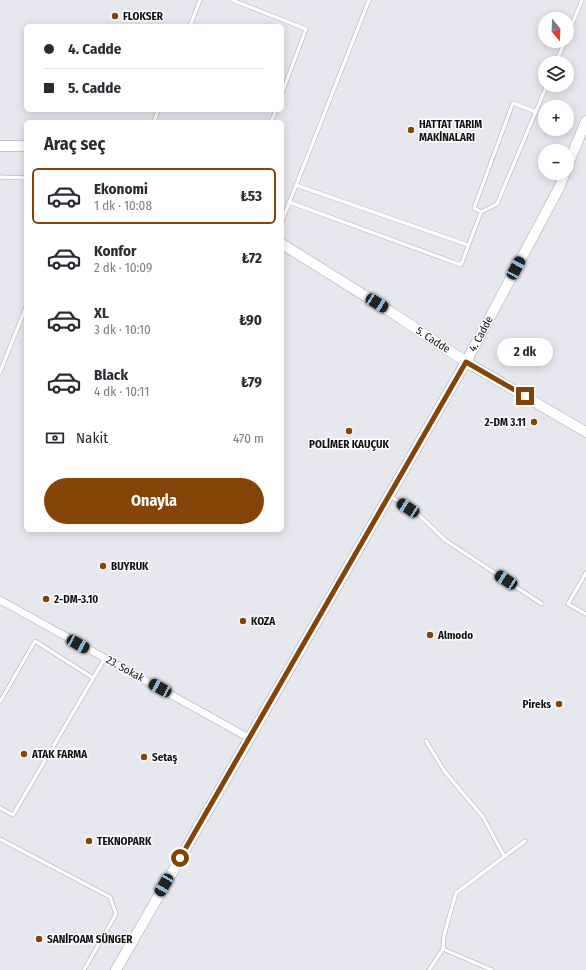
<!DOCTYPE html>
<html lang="tr">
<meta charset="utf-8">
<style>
body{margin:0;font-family:"Fira Sans Condensed",sans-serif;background:#f2f2f3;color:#2b2b33;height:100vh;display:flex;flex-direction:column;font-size:15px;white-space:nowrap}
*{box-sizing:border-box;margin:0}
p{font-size:13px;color:#7c7c81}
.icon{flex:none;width:22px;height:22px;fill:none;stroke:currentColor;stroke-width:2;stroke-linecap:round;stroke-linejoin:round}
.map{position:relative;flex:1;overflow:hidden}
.panel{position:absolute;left:24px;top:120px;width:260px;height:412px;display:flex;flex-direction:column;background:#fff;border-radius:6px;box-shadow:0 2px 10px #0003}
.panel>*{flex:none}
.hud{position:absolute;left:24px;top:24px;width:260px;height:88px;border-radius:6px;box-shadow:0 2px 10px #0003;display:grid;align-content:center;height:88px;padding:0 20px;background:#fff}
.needle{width:26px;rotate:161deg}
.tools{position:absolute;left:538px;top:12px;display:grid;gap:8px}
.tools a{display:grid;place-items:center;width:36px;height:36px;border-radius:50%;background:#fff;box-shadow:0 2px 10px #0003;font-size:20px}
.end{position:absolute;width:18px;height:18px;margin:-9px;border:5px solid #844408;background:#fff;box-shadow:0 0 0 2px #fff}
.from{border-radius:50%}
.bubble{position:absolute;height:28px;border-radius:14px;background:#fff;box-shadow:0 2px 10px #0003;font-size:13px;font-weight:700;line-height:28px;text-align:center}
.car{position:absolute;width:12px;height:24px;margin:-12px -6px;border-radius:5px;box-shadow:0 0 3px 1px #0007;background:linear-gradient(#222 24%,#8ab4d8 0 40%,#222 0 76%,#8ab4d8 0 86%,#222 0)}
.hud b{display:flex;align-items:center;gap:14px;height:38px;font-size:15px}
.hud b+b{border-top:1px solid #e1e1e2}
.hud i{width:10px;height:10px;background:#2b2b33}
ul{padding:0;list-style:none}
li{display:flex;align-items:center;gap:12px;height:56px;margin:0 8px 6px;padding:0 12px;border:2px solid transparent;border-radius:6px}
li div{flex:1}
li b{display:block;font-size:15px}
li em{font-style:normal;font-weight:700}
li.selected{border-color:#844408}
li>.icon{width:36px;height:36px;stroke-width:1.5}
h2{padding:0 20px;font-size:18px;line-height:48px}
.pay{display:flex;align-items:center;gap:10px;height:44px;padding:0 20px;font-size:15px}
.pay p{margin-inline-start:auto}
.cta{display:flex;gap:8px;margin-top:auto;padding:8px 20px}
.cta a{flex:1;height:46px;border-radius:24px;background:#844408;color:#fff;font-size:16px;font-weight:700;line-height:46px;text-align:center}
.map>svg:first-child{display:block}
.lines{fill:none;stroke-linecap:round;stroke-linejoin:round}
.lane-casing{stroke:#a7a7ae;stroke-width:4.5}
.street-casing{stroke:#a7a7ae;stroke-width:8}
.secondary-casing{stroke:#a7a7ae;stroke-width:11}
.lane{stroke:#fff;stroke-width:3.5}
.street{stroke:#fff;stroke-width:7}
.secondary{stroke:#fff;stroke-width:10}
.route{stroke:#844408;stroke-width:5}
.poi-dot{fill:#844408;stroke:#fff;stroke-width:1.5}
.labels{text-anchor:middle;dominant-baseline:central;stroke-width:3;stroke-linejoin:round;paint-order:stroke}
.poi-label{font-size:11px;font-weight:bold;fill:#101013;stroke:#fff;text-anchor:start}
.street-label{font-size:11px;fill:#101013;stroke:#fff}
</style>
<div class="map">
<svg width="586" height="970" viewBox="0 0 586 970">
<rect width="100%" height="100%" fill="#e7e8ef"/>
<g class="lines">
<defs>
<g id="lane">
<path d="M 232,0 L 306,29 L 282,93"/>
<path d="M 190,26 L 200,0"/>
<path d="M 567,36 L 582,0"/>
<path d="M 556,63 L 565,41"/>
<path d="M 154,122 L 158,110"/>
<path d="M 271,122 L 276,110"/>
<path d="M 0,177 L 26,178"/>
<path d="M 296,185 L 468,245"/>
<path d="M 289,202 L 461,265 L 481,212 L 497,204 L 547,85"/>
<path d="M 481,212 L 474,208 L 513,103 L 536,112"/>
<path d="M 282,221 L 369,0"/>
<path d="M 0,372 L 26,307"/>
<path d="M 390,496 L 418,514 L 445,540 L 542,604"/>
<path d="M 586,573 L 568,604 L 586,614"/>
<path d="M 0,702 L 35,641 L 93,678"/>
<path d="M 426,741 L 445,772 L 483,817 L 504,856"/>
<path d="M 0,808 L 13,815 L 105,658"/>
<path d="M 0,839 L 110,897 L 116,914 L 84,970"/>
<path d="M 443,949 L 444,935 L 456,893 L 525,841"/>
<path d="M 429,970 L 443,949 L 492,970"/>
</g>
<path id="street" d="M 0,600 L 249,738"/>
<g id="secondary">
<path d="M 0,146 L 26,146"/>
<path d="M 567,167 L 586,121"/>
<path d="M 282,244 L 391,312 L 466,362 L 586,432"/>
<path d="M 116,970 L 466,362 L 559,188 L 565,173"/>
</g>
</defs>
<use href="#lane" class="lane-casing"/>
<use href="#street" class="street-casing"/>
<use href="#secondary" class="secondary-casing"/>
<use href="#lane" class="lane"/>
<use href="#street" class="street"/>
<use href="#secondary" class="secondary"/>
</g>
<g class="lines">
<path class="route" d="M 180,858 L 466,362 L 525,396"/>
</g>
<g class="poi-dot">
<circle cx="115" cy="16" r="4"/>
<circle cx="411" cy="130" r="4"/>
<circle cx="534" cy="422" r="4"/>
<circle cx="349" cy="431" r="4"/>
<circle cx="103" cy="566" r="4"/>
<circle cx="46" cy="599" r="4"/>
<circle cx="243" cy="621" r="4"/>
<circle cx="430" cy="635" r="4"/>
<circle cx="559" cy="704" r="4"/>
<circle cx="24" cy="754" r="4"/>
<circle cx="144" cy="757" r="4"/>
<circle cx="89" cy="841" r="4"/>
<circle cx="39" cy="939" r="4"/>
</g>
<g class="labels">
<g class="poi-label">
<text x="123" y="16">FLOKSER</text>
<text x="419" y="124">HATTAT TARIM<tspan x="419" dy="13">MAKİNALARI</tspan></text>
<text x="526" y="422" text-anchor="end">2-DM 3.11</text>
<text x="349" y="444" text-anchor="middle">POLİMER KAUÇUK</text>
<text x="111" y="566">BUYRUK</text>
<text x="54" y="599">2-DM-3.10</text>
<text x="251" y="621">KOZA</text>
<text x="438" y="635">Almodo</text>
<text x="551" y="704" text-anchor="end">Pireks</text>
<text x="32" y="754">ATAK FARMA</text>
<text x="152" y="757">Setaş</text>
<text x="97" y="841">TEKNOPARK</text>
<text x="47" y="939">SANİFOAM SÜNGER</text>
</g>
<g class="street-label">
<text transform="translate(481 334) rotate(-62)">4. Cadde</text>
<text transform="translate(433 340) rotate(33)">5. Cadde</text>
<text transform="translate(125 669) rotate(29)">23. Sokak</text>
</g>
</g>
</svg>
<div class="tools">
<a><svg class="needle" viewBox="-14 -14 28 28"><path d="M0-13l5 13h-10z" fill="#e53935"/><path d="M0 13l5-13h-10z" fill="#7c7c81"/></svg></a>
<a><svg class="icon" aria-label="layers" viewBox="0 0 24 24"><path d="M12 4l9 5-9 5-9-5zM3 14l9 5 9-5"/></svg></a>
<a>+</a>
<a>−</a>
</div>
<i class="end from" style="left:180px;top:858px"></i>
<i class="end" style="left:525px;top:396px"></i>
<div class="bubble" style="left:497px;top:338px;width:56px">2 dk</div>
<i class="car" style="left:516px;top:268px;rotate:28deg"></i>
<i class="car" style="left:377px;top:303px;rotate:122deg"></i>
<i class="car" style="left:408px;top:508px;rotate:303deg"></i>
<i class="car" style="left:506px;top:580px;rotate:303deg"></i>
<i class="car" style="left:78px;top:644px;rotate:119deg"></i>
<i class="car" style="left:160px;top:688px;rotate:299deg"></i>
<i class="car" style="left:164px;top:885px;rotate:210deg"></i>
<div class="hud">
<b><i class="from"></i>4. Cadde</b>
<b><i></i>5. Cadde</b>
</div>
<section class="panel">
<h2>Araç seç</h2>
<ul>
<li class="selected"><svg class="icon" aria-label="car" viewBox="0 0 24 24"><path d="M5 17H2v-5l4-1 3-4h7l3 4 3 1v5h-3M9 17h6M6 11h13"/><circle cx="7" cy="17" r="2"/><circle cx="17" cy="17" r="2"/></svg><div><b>Ekonomi</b><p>1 dk · 10:08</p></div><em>₺53</em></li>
<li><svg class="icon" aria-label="car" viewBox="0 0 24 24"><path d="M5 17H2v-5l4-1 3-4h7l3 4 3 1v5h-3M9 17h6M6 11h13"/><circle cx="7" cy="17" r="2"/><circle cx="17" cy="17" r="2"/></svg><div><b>Konfor</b><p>2 dk · 10:09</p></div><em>₺72</em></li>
<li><svg class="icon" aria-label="car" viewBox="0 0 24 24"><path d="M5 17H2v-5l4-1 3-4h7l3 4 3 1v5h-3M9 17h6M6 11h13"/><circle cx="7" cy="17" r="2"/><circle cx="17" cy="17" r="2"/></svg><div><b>XL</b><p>3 dk · 10:10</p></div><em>₺90</em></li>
<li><svg class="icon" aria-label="car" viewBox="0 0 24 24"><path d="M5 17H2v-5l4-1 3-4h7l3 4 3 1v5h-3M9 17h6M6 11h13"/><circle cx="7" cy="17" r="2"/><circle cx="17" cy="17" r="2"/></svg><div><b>Black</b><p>4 dk · 10:11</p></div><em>₺79</em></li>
</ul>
<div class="pay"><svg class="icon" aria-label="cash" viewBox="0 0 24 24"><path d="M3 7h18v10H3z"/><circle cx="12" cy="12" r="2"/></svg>Nakit<p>470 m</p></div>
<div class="cta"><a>Onayla</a></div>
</section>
</div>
